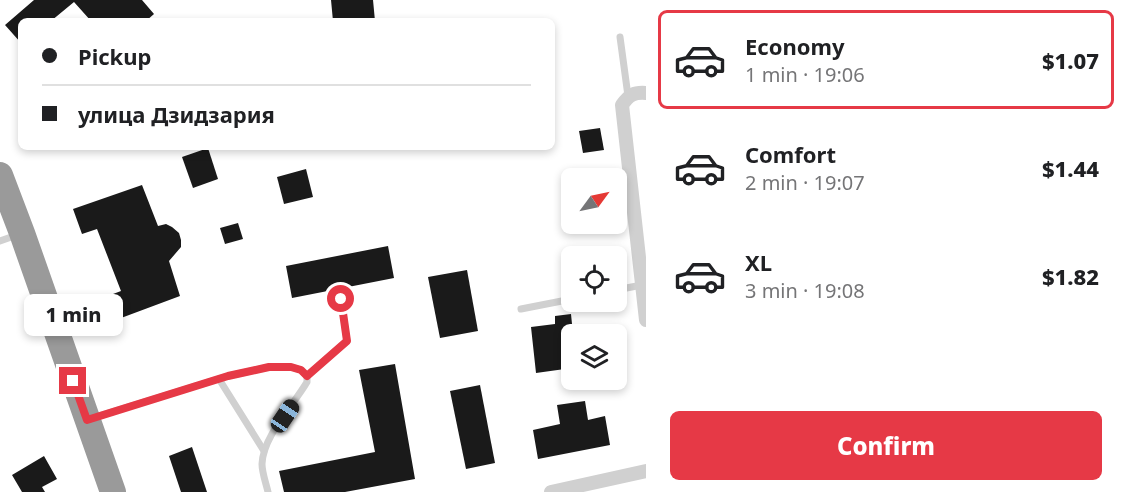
<!DOCTYPE html>
<meta charset="utf-8">
<style>
body{margin:0;font-family:"Noto Sans",sans-serif;background:#f6f6f6;color:#202124;height:100vh;display:flex;flex-direction:column;font-size:22px;white-space:nowrap}
*{box-sizing:border-box;margin:0}
p{font-size:20px;color:#757577}
.icon{flex:none;width:33px;height:33px;fill:none;stroke:currentColor;stroke-width:2;stroke-linecap:round;stroke-linejoin:round}
.map{position:relative;flex:1;overflow:hidden}
.drawer{display:flex;flex-direction:column;background:#fff;width:480px}
.drawer>*{flex:none}
.banner{position:absolute;left:18px;top:18px;width:537px;height:132px;border-radius:9px;box-shadow:0 3px 9px #0003;display:grid;align-content:center;height:132px;padding:0 24px;background:#fff}
.needle{width:39px;rotate:57deg}
.tools{position:absolute;left:561px;top:168px;display:grid;gap:12px}
.tools a{display:grid;place-items:center;width:66px;height:66px;border-radius:9px;background:#fff;box-shadow:0 3px 9px #0003;font-size:30px}
.end{position:absolute;width:27px;height:27px;margin:-14px;border:8px solid #e63946;background:#fff;box-shadow:0 0 0 3px #fff}
.from{border-radius:50%}
.bubble{position:absolute;height:42px;border-radius:9px;background:#fff;box-shadow:0 3px 9px #0003;font-size:20px;font-weight:800;line-height:42px;text-align:center}
.car{position:absolute;width:18px;height:36px;margin:-18px -9px;border-radius:8px;box-shadow:0 0 4px 2px #0007;background:linear-gradient(#222 24%,#8ab4d8 0 40%,#222 0 76%,#8ab4d8 0 86%,#222 0)}
.banner b{display:flex;align-items:center;gap:21px;height:57px;font-size:22px}
.banner b+b{border-top:2px solid #e0e0e0}
.banner i{width:15px;height:15px;background:#202124}
ul{padding:10px 0 0;list-style:none}
li{display:flex;align-items:center;gap:18px;height:99px;margin:0 12px 9px;padding:0 12px;border:3px solid transparent;border-radius:9px}
li div{flex:1}
li b{display:block;font-size:22px}
li em{font-style:normal;font-weight:800}
li.active{border-color:#e63946}
li>.icon{width:54px;height:54px;stroke-width:1.5}
.primary-button{display:flex;gap:12px;margin-top:auto;padding:12px 24px}
.primary-button a{flex:1;height:69px;border-radius:9px;background:#e63946;color:#fff;font-size:24px;font-weight:800;line-height:69px;text-align:center}
main{display:flex;flex:1;min-height:0}
.map>svg:first-child{display:block}
.building{fill:#1a1a1a}
.lines{fill:none;stroke-linecap:round;stroke-linejoin:round}
.lane{stroke:#d0d0d0;stroke-width:7}
.street{stroke:#d0d0d0;stroke-width:14}
.highway{stroke:#9a9a9a;stroke-width:26}
.route{stroke:#e63946;stroke-width:8}
</style>
<main>
<div class="map">
<svg width="646" height="492" viewBox="0 0 646 492">
<rect width="100%" height="100%" fill="#fff"/>
<g class="building">
<path d="M 34,0 L 142,0 L 154,14 L 146,21 L 91,21 L 74,2 L 51,21 L 21,21 L 21,43 L 5,25 Z"/>
<path d="M 331,0 L 373,0 L 375,21 L 333,21 Z"/>
<path d="M 600,128 L 604,150 L 583,153 L 579,131 Z"/>
<path d="M 208,148 L 218,179 L 193,188 L 182,157 Z"/>
<path d="M 306,169 L 313,197 L 284,204 L 277,177 Z"/>
<path d="M 142,185 L 158,226 L 166,224 L 172,227 L 179,233 L 181,240 L 181,247 L 169,261 L 180,296 L 113,321 L 105,297 L 121,291 L 97,229 L 82,234 L 73,209 Z"/>
<path d="M 238,223 L 243,239 L 225,244 L 220,228 Z"/>
<path d="M 388,246 L 394,278 L 292,298 L 286,266 Z"/>
<path d="M 467,270 L 478,331 L 440,338 L 428,277 Z"/>
<path d="M 571,314 L 573,334 L 572,368 L 536,373 L 531,327 L 555,324 L 555,316 Z"/>
<path d="M 395,364 L 415,479 L 345,492 L 284,492 L 279,471 L 375,452 L 359,370 Z"/>
<path d="M 480,385 L 495,463 L 466,469 L 450,391 Z"/>
<path d="M 585,401 L 588,420 L 605,416 L 610,445 L 538,459 L 533,430 L 560,424 L 557,405 Z"/>
<path d="M 192,447 L 207,492 L 181,492 L 169,456 Z"/>
<path d="M 44,456 L 57,479 L 42,487 L 45,492 L 22,492 L 12,475 Z"/>
</g>
<g class="lines">
<g class="lane">
<path d="M 620,37 L 628,96"/>
<path d="M 0,241 L 17,235"/>
<path d="M 616,290 L 642,285"/>
<path d="M 521,309 L 572,299"/>
<path d="M 307,376 L 347,341 L 341,299"/>
<path d="M 219,379 L 264,451"/>
<path d="M 92,418 L 228,376 L 269,367 L 291,367 L 301,370 L 307,376 L 307,382 C 293,406 263,436 262,464 C 262,473 266,483 268,492"/>
</g>
<g class="street">
<path d="M 646,93 C 634,92 629,95 622,105 L 646,320"/>
<path d="M 551,492 L 646,471"/>
</g>
<path class="highway" d="M 0,175 L 22,233 L 113,492"/>
</g>
<g class="lines">
<path class="route" d="M 73,381 L 87,420 L 228,376 L 269,367 L 291,367 L 301,370 L 307,376 L 347,341 L 341,299"/>
</g>
</svg>
<div class="tools">
<a><svg class="needle" viewBox="-14 -14 28 28"><path d="M0-13l5 13h-10z" fill="#e53935"/><path d="M0 13l5-13h-10z" fill="#757577"/></svg></a>
<a><svg class="icon" aria-label="locate" viewBox="0 0 24 24"><circle cx="12" cy="12" r="6"/><path d="M12 2v4M12 18v4M2 12h4M18 12h4"/></svg></a>
<a><svg class="icon" aria-label="layers" viewBox="0 0 24 24"><path d="M12 4l9 5-9 5-9-5zM3 14l9 5 9-5"/></svg></a>
</div>
<i class="end from" style="left:341px;top:299px"></i>
<i class="end" style="left:73px;top:381px"></i>
<div class="bubble" style="left:24px;top:294px;width:99px">1 min</div>
<i class="car" style="left:285px;top:416px;rotate:34deg"></i>
<div class="banner">
<b><i class="from"></i>Pickup</b>
<b><i></i>улица Дзидзария</b>
</div>
</div>
<section class="drawer">
<ul>
<li class="active"><svg class="icon" aria-label="car" viewBox="0 0 24 24"><path d="M5 17H2v-5l4-1 3-4h7l3 4 3 1v5h-3M9 17h6M6 11h13"/><circle cx="7" cy="17" r="2"/><circle cx="17" cy="17" r="2"/></svg><div><b>Economy</b><p>1 min · 19:06</p></div><em>$1.07</em></li>
<li><svg class="icon" aria-label="car" viewBox="0 0 24 24"><path d="M5 17H2v-5l4-1 3-4h7l3 4 3 1v5h-3M9 17h6M6 11h13"/><circle cx="7" cy="17" r="2"/><circle cx="17" cy="17" r="2"/></svg><div><b>Comfort</b><p>2 min · 19:07</p></div><em>$1.44</em></li>
<li><svg class="icon" aria-label="car" viewBox="0 0 24 24"><path d="M5 17H2v-5l4-1 3-4h7l3 4 3 1v5h-3M9 17h6M6 11h13"/><circle cx="7" cy="17" r="2"/><circle cx="17" cy="17" r="2"/></svg><div><b>XL</b><p>3 min · 19:08</p></div><em>$1.82</em></li>
</ul>
<div class="primary-button"><a>Confirm</a></div>
</section>
</main>
